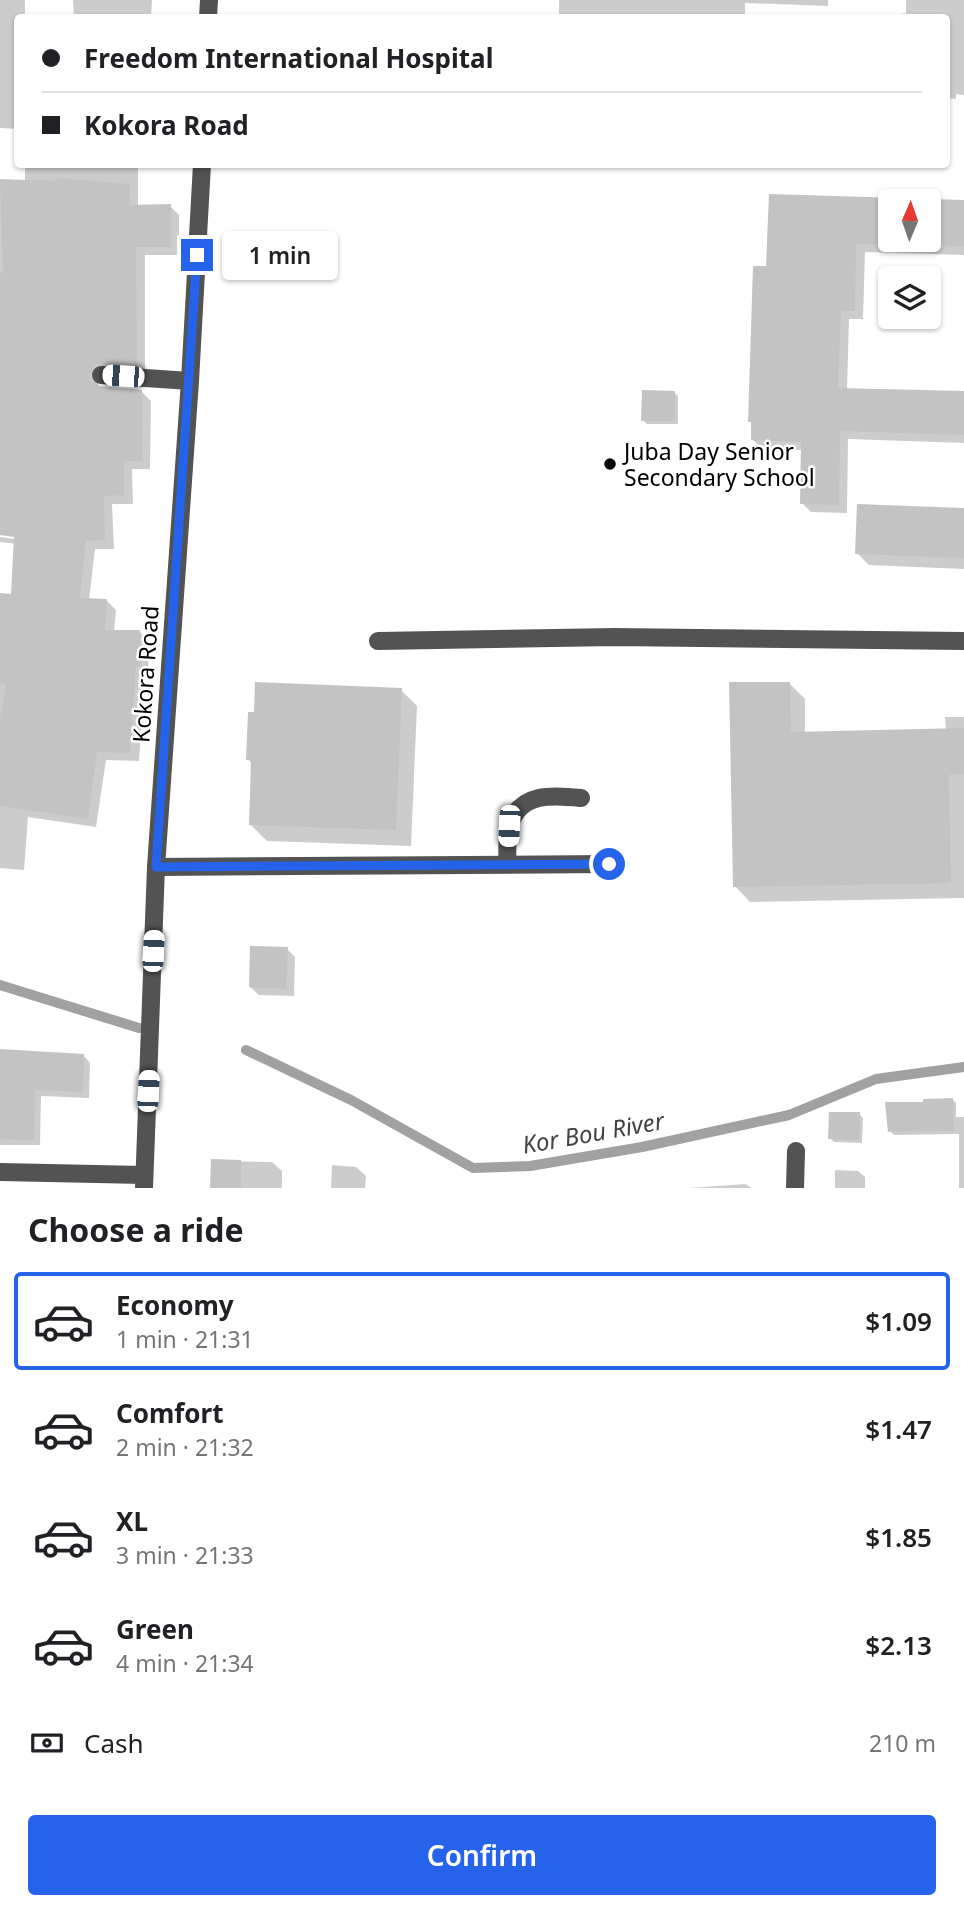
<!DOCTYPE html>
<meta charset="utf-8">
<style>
body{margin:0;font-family:"Noto Sans",sans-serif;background:#f6f6f6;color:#202124;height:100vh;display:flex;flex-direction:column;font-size:26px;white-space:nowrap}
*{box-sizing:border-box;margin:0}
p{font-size:23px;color:#757577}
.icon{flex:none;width:38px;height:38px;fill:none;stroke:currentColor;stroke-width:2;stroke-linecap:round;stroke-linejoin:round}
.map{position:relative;height:1188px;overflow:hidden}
.details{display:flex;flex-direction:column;background:#fff;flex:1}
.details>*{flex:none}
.guide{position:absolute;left:14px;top:14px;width:936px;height:154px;border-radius:7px;box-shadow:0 2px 5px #0004;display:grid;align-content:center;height:154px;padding:0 28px;background:#fff}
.needle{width:46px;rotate:2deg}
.buttons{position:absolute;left:878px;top:189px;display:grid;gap:14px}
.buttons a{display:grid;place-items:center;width:63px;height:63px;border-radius:7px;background:#fff;box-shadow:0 2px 5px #0004;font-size:35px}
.end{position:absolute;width:32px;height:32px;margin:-16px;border:9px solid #2563eb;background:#fff;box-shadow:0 0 0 4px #fff}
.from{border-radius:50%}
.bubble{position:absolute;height:49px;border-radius:7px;background:#fff;box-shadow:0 2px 5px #0004;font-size:23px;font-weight:600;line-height:49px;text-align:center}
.car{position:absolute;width:21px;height:42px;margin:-21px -10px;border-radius:9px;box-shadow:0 0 5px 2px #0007;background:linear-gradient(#fff 24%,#345 0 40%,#fff 0 76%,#345 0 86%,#fff 0)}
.guide b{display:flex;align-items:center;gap:24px;height:66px;font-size:26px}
.guide b+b{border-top:2px solid #e0e0e0}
.guide i{width:18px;height:18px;background:#202124}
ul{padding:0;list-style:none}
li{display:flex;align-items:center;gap:21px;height:98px;margin:0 14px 10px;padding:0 14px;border:4px solid transparent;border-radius:7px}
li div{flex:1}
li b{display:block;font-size:26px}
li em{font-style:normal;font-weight:600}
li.current{border-color:#2563eb}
li>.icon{width:63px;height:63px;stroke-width:1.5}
h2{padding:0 28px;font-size:32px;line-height:84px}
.pay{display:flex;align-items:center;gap:18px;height:77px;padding:0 28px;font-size:26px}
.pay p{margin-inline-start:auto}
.button{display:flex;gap:14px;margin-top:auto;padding:14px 28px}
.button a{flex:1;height:80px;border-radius:7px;background:#2563eb;color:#fff;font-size:28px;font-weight:600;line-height:80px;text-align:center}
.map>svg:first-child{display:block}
.shadow{fill:#0003;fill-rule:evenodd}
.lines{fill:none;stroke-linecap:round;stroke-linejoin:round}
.stream{stroke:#a1a1a1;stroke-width:10}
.building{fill:#c3c3c3;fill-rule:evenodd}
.minor{stroke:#535353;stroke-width:18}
.route{stroke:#2563eb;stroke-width:9}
.poi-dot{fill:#000;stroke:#fff;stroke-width:2.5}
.labels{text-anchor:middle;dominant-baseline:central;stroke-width:5;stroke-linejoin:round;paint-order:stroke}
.poi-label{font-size:23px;fill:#000;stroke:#fff;text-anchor:start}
.street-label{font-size:23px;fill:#000;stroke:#fff}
.water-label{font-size:24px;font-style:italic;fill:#424242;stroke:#fff}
</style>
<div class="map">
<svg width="964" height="1188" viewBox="0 0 964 1188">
<rect width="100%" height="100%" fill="#fff"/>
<g class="shadow">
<path d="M 0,0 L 25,0 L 25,18 L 18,18 L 18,129 L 0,128 Z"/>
<path d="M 73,0 L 152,0 L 151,18 L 74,18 Z"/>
<path d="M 559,0 L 828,0 L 828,6 L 745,3 L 745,18 L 559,18 Z"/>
<path d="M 906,0 L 964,0 L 964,95 L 956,94 L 956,99 L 947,98 L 947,18 L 903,18 L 903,13 L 906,14 Z"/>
<path d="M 25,164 L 138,164 L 138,207 L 170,206 L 179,215 L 179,255 L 145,255 L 145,374 L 104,374 L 98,383 L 99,388 L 142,392 L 151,401 L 150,469 L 132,469 L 133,504 L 112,504 L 114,549 L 95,549 L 89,600 L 107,601 L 116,610 L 114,631 L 140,632 L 149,641 L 148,674 L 145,674 L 139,761 L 106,760 L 96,827 L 28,817 L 24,870 L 0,868 L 0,595 L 13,595 L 16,544 L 0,542 L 0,537 L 23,540 L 23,537 L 0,533 L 0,180 L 25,181 Z"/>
<path d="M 770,195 L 964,202 L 964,255 L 865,252 L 863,319 L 849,319 L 847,390 L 964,392 L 964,443 L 848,439 L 847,513 L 811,512 L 802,503 L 803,450 L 761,448 L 752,439 L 753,424 L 750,421 L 768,268 ZM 891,201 L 929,201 L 929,240 L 891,240 Z"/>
<path d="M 674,392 L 678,396 L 678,424 L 647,424 L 643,420 Z"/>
<path d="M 964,510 L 964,569 L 869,565 L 857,553 Z"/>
<path d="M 789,683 L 805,699 L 805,733 L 946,730 L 945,717 L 964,717 L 964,898 L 750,902 L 735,886 Z"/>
<path d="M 401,690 L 417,706 L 411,846 L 267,841 L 251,825 L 253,765 L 248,759 Z"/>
<path d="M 287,949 L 295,957 L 294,996 L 259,995 L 250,987 Z"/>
<path d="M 0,1051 L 84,1056 L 90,1063 L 89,1098 L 41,1096 L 40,1145 L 0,1145 Z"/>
<path d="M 952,1099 L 956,1103 L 956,1117 L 964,1117 L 964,1188 L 959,1188 L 959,1134 L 894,1135 L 890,1131 L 925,1104 Z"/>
<path d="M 859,1114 L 863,1118 L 862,1143 L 834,1142 L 830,1138 Z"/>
<path d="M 213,1161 L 272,1162 L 282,1171 L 282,1188 L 213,1188 Z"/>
<path d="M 332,1165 L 356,1167 L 366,1176 L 365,1188 L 331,1188 Z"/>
<path d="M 835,1170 L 858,1171 L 865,1177 L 865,1188 L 835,1188 Z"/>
<path d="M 746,1184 L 751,1188 L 689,1188 Z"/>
</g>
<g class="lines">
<g class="stream">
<path d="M 0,985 L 139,1028"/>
<path d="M 246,1050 L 351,1100 L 473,1168 L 530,1166 L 642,1147 L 789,1115 L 876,1079 L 964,1067"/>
</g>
</g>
<g class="building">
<path d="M 56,178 L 130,184 L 129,205 L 171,204 L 171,247 L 136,247 L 137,366 L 101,364 L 95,365 L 90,374 L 91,381 L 100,386 L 142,390 L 142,461 L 124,461 L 124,495 L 104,496 L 105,540 L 86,541 L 80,598 L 107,599 L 105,630 L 140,630 L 140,666 L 136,666 L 130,753 L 97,752 L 88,819 L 0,806 L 0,720 L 6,685 L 0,683 L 0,593 L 11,594 L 14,537 L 0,535 L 0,273 L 3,273 L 0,179 L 56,181 Z"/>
<path d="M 769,194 L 964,200 L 964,246 L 856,244 L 855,311 L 841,311 L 838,388 L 964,391 L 964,435 L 840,431 L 839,505 L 800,504 L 801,442 L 751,440 L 751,422 L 748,422 L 753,266 L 766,266 ZM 891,201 L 929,201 L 929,240 L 891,240 Z"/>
<path d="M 642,390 L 675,391 L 675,421 L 641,421 Z"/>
<path d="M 857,504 L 964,508 L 964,558 L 855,554 Z"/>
<path d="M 255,682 L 402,688 L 396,830 L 249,825 L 251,760 L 246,760 L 248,712 L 254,712 Z"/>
<path d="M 729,682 L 790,682 L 791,732 L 964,728 L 964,774 L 949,775 L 951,883 L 733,887 Z"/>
<path d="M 250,946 L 288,947 L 286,989 L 249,987 Z"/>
<path d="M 0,1049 L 84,1054 L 83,1092 L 35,1090 L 34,1140 L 0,1139 Z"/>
<path d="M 953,1098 L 954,1131 L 888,1132 L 885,1102 L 923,1102 L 923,1099 Z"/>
<path d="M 829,1112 L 860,1112 L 859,1140 L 828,1139 Z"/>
<path d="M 211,1159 L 241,1160 L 241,1188 L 210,1188 Z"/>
</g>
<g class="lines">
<g class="minor">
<path d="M 208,18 L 209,0"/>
<path d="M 101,375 L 190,381"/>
<path d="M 378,641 L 615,637 L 964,641"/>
<path d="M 507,864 C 508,852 506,836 510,825 C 520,792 553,795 581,798"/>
<path d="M 156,867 L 609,864"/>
<path d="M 0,1172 L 144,1175"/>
<path d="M 144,1188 L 156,867 L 190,381 L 202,164"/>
<path d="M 795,1188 L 796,1151"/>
</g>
</g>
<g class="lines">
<path class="route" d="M 197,255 L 156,867 L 609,864"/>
</g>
<circle class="poi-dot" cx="610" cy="464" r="7"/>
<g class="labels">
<g class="poi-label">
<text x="624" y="451">Juba Day Senior<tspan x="624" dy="26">Secondary School</tspan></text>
</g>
<g class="street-label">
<text transform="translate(145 674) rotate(-86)">Kokora Road</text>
</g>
<g class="water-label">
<text transform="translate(593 1132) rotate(-10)">Kor Bou River</text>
</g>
</g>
</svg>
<div class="buttons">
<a><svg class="needle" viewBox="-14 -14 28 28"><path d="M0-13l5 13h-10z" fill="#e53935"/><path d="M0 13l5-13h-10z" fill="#757577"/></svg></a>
<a><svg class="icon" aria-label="layers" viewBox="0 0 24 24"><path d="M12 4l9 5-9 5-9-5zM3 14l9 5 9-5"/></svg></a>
</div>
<i class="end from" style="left:609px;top:864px"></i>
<i class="end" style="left:197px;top:255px"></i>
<div class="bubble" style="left:222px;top:231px;width:116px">1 min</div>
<i class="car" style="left:123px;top:376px;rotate:274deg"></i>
<i class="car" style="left:509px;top:826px;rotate:183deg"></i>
<i class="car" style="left:153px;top:951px;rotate:3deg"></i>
<i class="car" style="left:148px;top:1091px;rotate:3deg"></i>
<div class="guide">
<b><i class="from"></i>Freedom International Hospital</b>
<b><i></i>Kokora Road</b>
</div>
</div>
<section class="details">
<h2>Choose a ride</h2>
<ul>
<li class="current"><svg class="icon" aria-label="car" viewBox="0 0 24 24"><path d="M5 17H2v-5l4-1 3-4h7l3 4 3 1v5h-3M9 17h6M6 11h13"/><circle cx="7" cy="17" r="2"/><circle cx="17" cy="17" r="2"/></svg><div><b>Economy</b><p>1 min · 21:31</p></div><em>$1.09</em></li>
<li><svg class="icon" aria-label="car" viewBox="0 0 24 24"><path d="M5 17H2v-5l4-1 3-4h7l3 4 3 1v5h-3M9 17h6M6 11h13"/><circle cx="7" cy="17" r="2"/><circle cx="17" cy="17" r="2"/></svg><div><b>Comfort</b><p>2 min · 21:32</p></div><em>$1.47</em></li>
<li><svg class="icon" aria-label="car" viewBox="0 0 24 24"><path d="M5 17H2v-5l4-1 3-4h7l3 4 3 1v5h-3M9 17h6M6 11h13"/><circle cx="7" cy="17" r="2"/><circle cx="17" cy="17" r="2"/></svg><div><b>XL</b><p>3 min · 21:33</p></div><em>$1.85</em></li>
<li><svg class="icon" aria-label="car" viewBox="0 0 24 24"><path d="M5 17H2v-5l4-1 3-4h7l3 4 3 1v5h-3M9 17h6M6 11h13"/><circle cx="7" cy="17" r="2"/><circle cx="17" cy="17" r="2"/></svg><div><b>Green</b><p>4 min · 21:34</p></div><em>$2.13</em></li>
</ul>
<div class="pay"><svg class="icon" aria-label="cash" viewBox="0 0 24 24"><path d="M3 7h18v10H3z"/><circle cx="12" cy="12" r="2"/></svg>Cash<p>210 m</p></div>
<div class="button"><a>Confirm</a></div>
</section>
